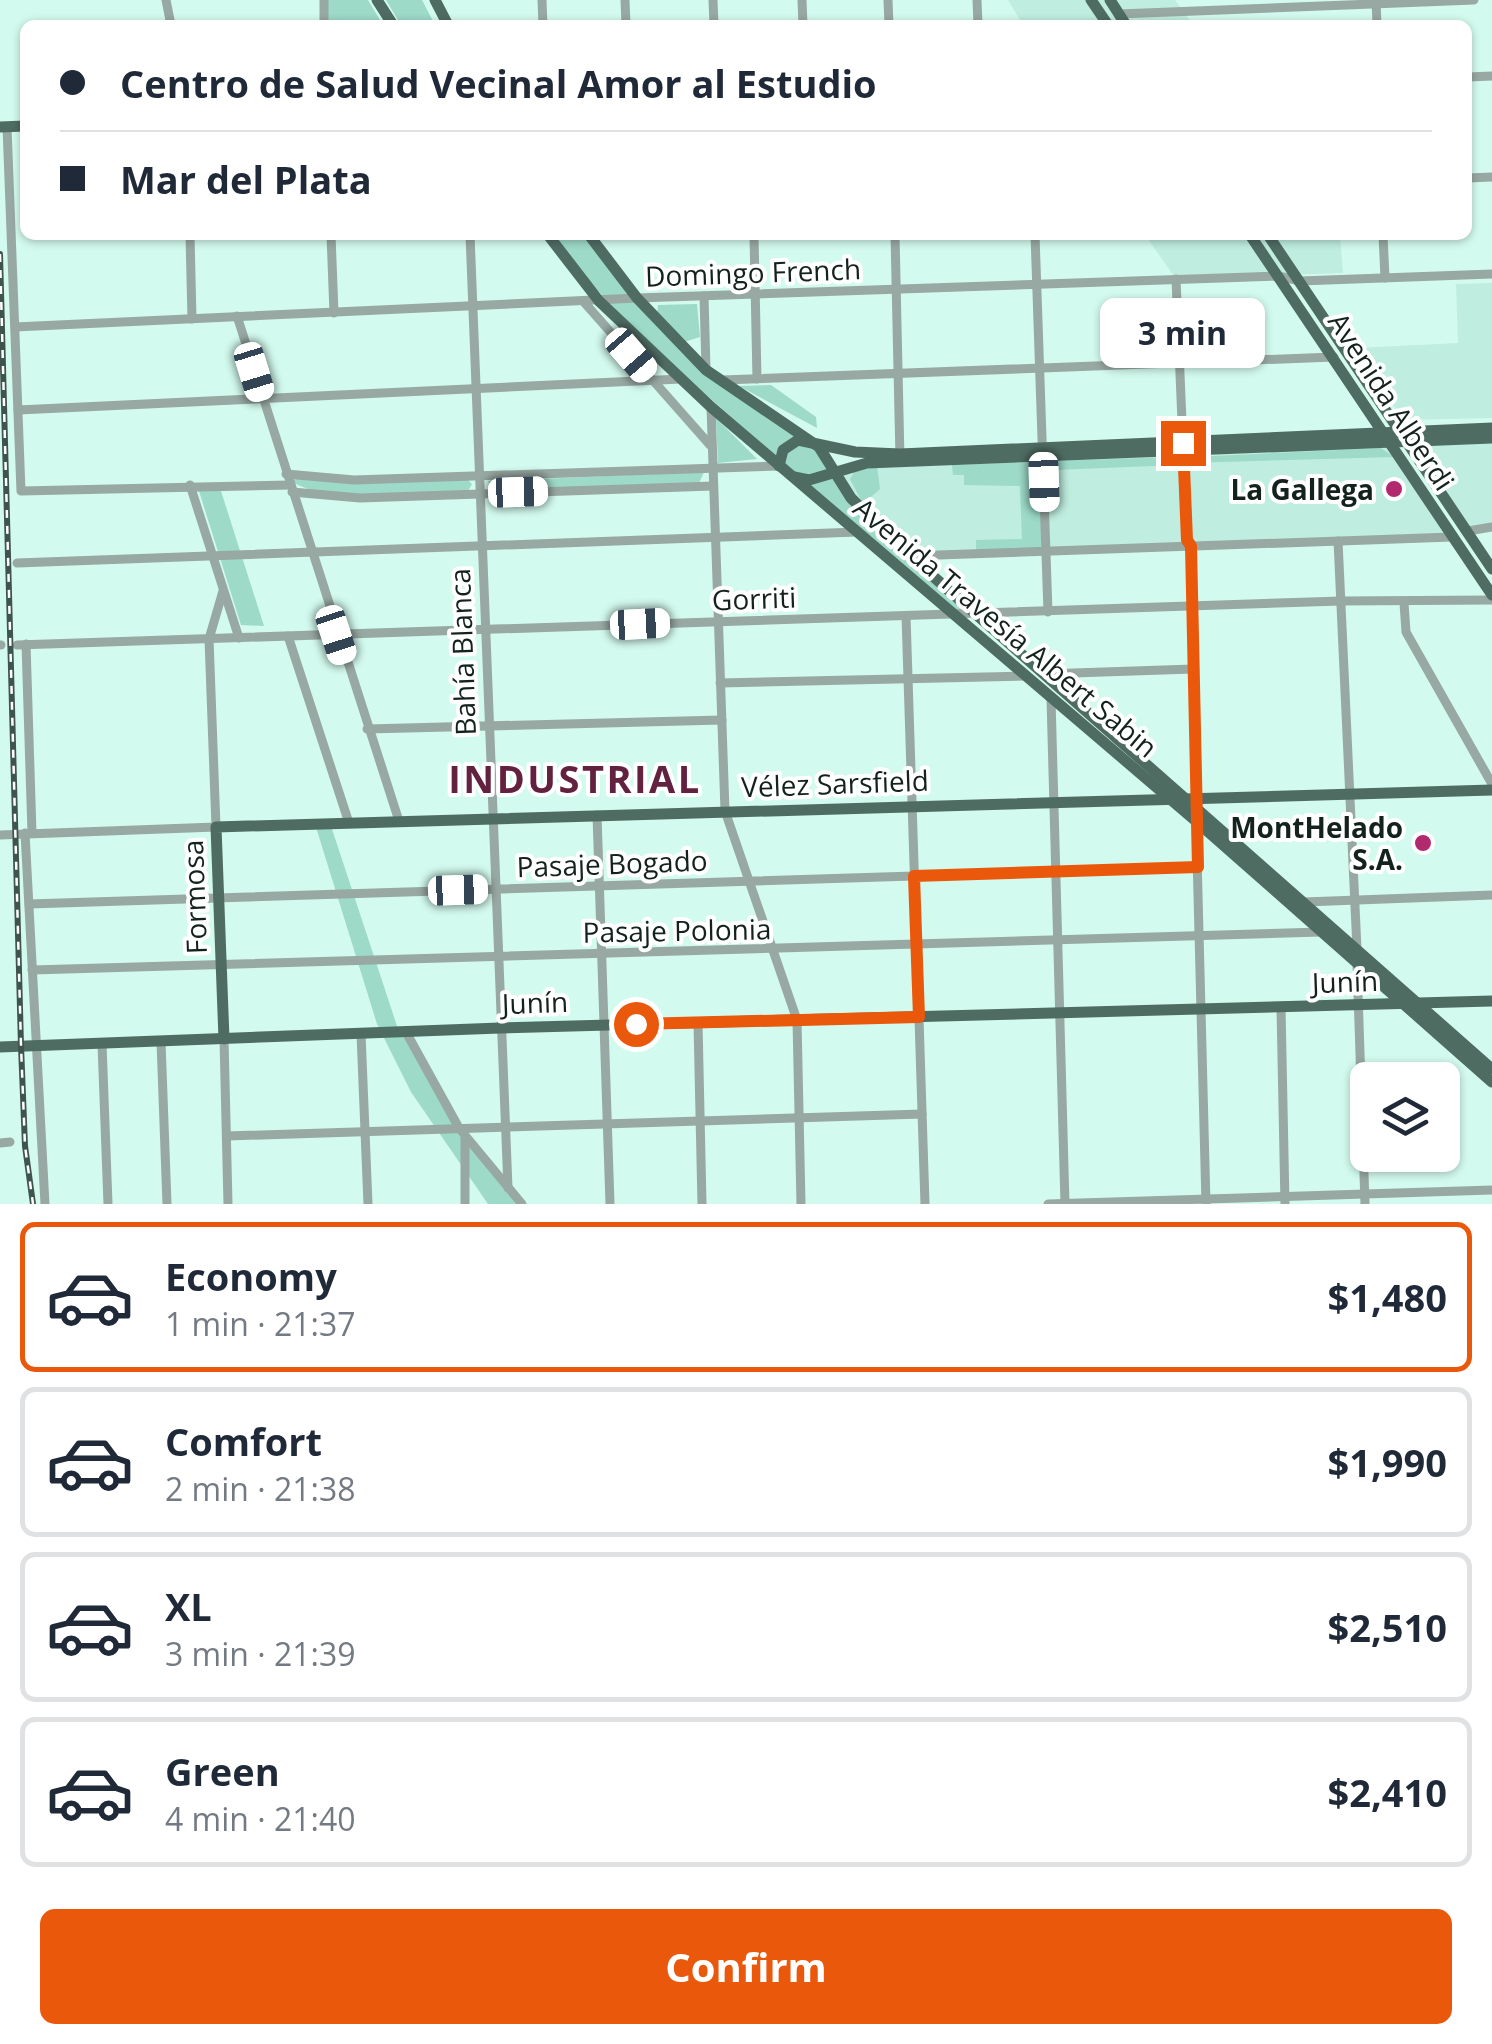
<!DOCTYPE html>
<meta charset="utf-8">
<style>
body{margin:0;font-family:"Open Sans",sans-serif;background:#f6f6f7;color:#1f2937;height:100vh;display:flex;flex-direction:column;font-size:38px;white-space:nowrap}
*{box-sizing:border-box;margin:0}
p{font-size:32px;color:#747a83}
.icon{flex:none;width:55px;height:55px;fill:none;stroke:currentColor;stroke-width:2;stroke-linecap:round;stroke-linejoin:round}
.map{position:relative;height:1204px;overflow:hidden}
.panel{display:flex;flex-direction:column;background:#fff;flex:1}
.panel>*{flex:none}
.top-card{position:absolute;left:20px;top:20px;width:1452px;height:220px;border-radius:15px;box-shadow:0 2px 8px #0004;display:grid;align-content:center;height:220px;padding:0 40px;background:#fff}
.buttons{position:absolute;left:1350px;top:1062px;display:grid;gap:20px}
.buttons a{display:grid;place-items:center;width:110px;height:110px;border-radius:15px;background:#fff;box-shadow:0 2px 8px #0004;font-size:50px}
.end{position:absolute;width:45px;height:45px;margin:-22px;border:12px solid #ea580c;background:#fff;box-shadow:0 0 0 5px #fff}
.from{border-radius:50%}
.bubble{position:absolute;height:70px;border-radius:15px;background:#fff;box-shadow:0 2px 8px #0004;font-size:32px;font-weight:700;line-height:70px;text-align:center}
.car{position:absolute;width:30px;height:60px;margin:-30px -15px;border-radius:12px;box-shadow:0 0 8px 2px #0007;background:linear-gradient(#fff 24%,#345 0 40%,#fff 0 76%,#345 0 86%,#fff 0)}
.top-card b{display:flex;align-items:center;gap:35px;height:95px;font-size:38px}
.top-card b+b{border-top:2px solid #e0e1e3}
.top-card i{width:25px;height:25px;background:#1f2937}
ul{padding:18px 0 0;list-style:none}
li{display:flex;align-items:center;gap:30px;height:150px;margin:0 20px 15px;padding:0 20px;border:5px solid #e0e1e3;border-radius:15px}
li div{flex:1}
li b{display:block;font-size:38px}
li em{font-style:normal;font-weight:700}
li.current{border-color:#ea580c}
li>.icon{width:90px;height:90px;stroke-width:1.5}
.button{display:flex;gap:20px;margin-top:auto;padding:20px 40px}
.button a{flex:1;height:115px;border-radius:15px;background:#ea580c;color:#fff;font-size:40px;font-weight:700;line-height:115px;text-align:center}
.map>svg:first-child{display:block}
.built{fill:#bfeddf}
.green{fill:#9ddac8}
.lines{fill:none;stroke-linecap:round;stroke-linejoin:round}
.minor{stroke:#98a8a3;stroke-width:9}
.major{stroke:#4f6c63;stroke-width:11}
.rail-casing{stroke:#40544e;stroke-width:6}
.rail{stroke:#fff;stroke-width:2.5;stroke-dasharray:8;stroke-linecap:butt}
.route{stroke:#ea580c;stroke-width:12}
.poi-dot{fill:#b12a6e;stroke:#fff;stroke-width:4}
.labels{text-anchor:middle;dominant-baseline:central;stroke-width:8;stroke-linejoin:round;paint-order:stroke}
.street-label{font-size:28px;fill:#14221e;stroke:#fff}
.poi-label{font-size:28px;font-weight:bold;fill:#14221e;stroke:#fff;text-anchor:end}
.district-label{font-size:38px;font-weight:bold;letter-spacing:2.5px;fill:#62213f;stroke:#fff}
</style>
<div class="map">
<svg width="1492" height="1204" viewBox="0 0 1492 1204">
<rect width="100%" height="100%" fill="#d3faee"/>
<g class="built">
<path d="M 1008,0 L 1175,0 L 1193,25 L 1023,25 Z"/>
<path d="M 1145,235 L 1340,235 L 1343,273 L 1176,279 Z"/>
<path d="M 1492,283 L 1492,418 L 1403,420 L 1356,348 L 1458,343 L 1456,284 Z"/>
<path d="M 1492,438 L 1492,527 L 1468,531 L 1407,443 Z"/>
<path d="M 1388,445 L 1452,537 L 910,556 L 834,472 L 848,466 Z"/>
</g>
<g class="green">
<path d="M 328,0 L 368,0 L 383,25 L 328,25 Z"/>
<path d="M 386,0 L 422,0 L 435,25 L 401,25 Z"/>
<path d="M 548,235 L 589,235 L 706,370 L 802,433 L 840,482 L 974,613 L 955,614 L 637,334 Z"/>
<path d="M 697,304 L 700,337 L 684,342 L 657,314 L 658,305 Z"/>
<path d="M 771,385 L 816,417 L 817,428 L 739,386 Z"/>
<path d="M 716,418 L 757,459 L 718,463 Z"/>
<path d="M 1381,448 L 1394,457 L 1188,463 L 1193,457 Z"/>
<path d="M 1176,457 L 1178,465 L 1054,470 L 1048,465 L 1053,461 Z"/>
<path d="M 1035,462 L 1040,466 L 1043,545 L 1037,549 L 976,552 L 976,540 L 1022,539 L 1020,486 L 964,485 L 964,475 L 953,475 L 952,465 Z"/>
<path d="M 877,467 L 880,489 L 863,504 L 850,479 L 855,471 Z"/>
<path d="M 704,472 L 699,483 L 494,490 L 488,481 Z"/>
<path d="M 296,478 L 468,480 L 472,484 L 468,491 C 428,492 324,504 293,482 Z"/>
<path d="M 199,491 L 221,491 L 264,626 L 241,625 Z"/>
<path d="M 330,823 L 399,1032 L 406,1032 L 459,1128 L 522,1204 L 488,1204 L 411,1092 L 377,1024 L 315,824 Z"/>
</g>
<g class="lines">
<g class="minor">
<path d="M 166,0 L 171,25"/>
<path d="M 324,0 L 324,25"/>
<path d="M 542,0 L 543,25"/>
<path d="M 625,0 L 626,25"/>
<path d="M 713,0 L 714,25"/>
<path d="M 802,0 L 803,25"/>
<path d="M 888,0 L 889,25"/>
<path d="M 977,0 L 978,25"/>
<path d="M 1376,0 L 1377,25"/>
<path d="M 1119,14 L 1474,0"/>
<path d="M 1468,77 L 1492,76"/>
<path d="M 7,127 L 21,491 L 290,485"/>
<path d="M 1468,178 L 1492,177"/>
<path d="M 190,235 L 192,319"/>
<path d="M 331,235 L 334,313"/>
<path d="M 470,235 L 508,1188"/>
<path d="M 754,235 L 757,379"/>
<path d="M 895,235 L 900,459"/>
<path d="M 1035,235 L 1048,612"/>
<path d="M 1383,235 L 1385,278"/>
<path d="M 1176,279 L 1187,540 L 1191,546 L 1196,801"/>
<path d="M 704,296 L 706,370"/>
<path d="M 583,301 L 710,445"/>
<path d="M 237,316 L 399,821"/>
<path d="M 15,327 L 637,298 L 1278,276 L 1300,281 L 1492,274"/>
<path d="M 722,380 L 1334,357"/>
<path d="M 711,407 L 725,811 L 797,1020 L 801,1204"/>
<path d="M 18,410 L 681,379"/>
<path d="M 286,474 L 354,480 L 779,466"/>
<path d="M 190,485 L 239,638"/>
<path d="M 292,492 L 360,498 L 713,486"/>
<path d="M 1468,531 L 1492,527"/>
<path d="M 1338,541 L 1357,949"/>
<path d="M 910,556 L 1452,537"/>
<path d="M 17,563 L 857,532"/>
<path d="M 1404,603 L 1406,632 L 1492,784"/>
<path d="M 906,616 L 925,1204"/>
<path d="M 288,636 L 349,823"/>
<path d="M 26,644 L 32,833"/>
<path d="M 0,645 L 1,645"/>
<path d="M 17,645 L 1341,601 L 1492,600"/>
<path d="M 1044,674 L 1193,669"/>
<path d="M 720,683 L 1026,676"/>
<path d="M 1051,699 L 1065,1204"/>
<path d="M 367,729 L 722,720"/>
<path d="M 597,815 L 610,1204"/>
<path d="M 1196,817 L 1206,1204"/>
<path d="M 25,833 L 45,1204"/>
<path d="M 0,835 L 216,827 L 209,639 L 223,591"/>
<path d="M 1304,902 L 1492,895"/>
<path d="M 29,904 L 1197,867"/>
<path d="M 1357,963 L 1365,1204"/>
<path d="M 32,970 L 1321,932"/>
<path d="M 1281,1008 L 1285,1204"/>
<path d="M 698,1023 L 702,1204"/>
<path d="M 406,1032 L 459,1128 L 522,1204"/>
<path d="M 361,1034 L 368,1204"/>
<path d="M 224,1039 L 228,1204"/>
<path d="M 161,1042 L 167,1204"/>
<path d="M 102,1044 L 108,1204"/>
<path d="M 227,1136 L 922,1114"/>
<path d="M 465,1136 L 465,1204"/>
<path d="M 0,1143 L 10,1142"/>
<path d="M 1048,1204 L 1492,1190"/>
</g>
<g class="major">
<path d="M 377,0 L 393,25"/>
<path d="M 435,0 L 448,25"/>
<path d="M 1091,0 L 1108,25"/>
<path d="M 1110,0 L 1126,25"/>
<path d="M 0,127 L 25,126"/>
<path d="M 548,235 L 599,301 L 711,407 L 1196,821 L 1492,1082"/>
<path d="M 589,235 L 637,298 L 706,370 L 819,447 L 851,498 L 910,556 L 1492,1069"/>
<path d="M 1250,235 L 1492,595"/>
<path d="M 1268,235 L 1492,569"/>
<path d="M 779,466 L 783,450 L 798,440 L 855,452 L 900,454 L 1492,428"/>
<path d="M 794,477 L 809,480 L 867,463 L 1492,438"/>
<path d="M 224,1039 L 216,827 L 1492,790"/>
<path d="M 0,1047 L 500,1028 L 1492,1001"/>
</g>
<defs>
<path id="rail" d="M 0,254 L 21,1046 L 25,1146 L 33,1204"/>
</defs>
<use href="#rail" class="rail-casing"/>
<use href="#rail" class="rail"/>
</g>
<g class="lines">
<path class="route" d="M 636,1024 L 919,1017 L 914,876 L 1198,867 L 1191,546 L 1187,540 L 1183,443"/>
</g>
<g class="poi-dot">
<circle cx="1394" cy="489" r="10"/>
<circle cx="1423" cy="843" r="10"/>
</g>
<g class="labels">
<g class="street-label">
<text transform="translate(753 272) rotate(-2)">Domingo French</text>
<text transform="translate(1392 401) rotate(57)">Avenida Alberdi</text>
<text transform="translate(754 598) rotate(-2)">Gorriti</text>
<text transform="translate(1006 627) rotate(40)">Avenida Travesía Albert Sabin</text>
<text transform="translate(462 652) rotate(-92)">Bahía Blanca</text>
<text transform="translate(835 783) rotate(-2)">Vélez Sarsfield</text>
<text transform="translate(612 863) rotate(-2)">Pasaje Bogado</text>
<text transform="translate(194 897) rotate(-92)">Formosa</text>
<text transform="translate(677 930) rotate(-1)">Pasaje Polonia</text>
<text transform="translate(1345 981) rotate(-2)">Junín</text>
<text transform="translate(535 1002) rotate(-2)">Junín</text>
</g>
<g class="poi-label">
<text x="1374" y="489">La Gallega</text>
<text x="1403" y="827">MontHelado<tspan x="1403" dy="32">S.A.</tspan></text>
</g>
<g class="district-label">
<text x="575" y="778">INDUSTRIAL</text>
</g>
</g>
</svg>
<div class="buttons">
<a><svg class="icon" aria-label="layers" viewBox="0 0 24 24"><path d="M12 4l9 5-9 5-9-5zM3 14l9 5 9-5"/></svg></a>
</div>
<i class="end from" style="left:636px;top:1024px"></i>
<i class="end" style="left:1183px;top:443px"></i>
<div class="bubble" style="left:1100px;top:298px;width:165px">3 min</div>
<i class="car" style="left:631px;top:355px;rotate:139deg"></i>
<i class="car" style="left:254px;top:372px;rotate:163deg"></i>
<i class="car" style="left:1044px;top:482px;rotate:178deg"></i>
<i class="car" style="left:518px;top:492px;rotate:88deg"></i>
<i class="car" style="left:640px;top:624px;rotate:87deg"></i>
<i class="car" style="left:336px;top:635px;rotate:162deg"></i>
<i class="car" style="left:458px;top:890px;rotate:88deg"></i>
<div class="top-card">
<b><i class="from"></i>Centro de Salud Vecinal Amor al Estudio</b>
<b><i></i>Mar del Plata</b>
</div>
</div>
<section class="panel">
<ul>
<li class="current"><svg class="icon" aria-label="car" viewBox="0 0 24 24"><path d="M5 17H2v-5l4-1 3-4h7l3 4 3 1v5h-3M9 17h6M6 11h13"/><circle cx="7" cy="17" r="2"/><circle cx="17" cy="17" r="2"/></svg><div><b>Economy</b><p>1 min · 21:37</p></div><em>$1,480</em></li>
<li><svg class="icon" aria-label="car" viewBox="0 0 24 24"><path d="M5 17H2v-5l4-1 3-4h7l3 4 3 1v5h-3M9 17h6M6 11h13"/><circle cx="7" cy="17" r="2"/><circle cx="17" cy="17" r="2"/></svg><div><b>Comfort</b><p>2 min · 21:38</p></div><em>$1,990</em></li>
<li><svg class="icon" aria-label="car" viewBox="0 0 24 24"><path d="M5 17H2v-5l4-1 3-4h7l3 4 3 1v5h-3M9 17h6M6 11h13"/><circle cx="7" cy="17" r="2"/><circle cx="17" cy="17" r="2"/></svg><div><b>XL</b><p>3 min · 21:39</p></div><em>$2,510</em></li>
<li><svg class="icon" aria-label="car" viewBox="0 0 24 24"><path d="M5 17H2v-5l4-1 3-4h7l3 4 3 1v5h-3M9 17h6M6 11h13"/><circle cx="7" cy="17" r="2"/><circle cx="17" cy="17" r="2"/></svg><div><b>Green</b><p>4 min · 21:40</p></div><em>$2,410</em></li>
</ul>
<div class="button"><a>Confirm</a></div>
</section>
